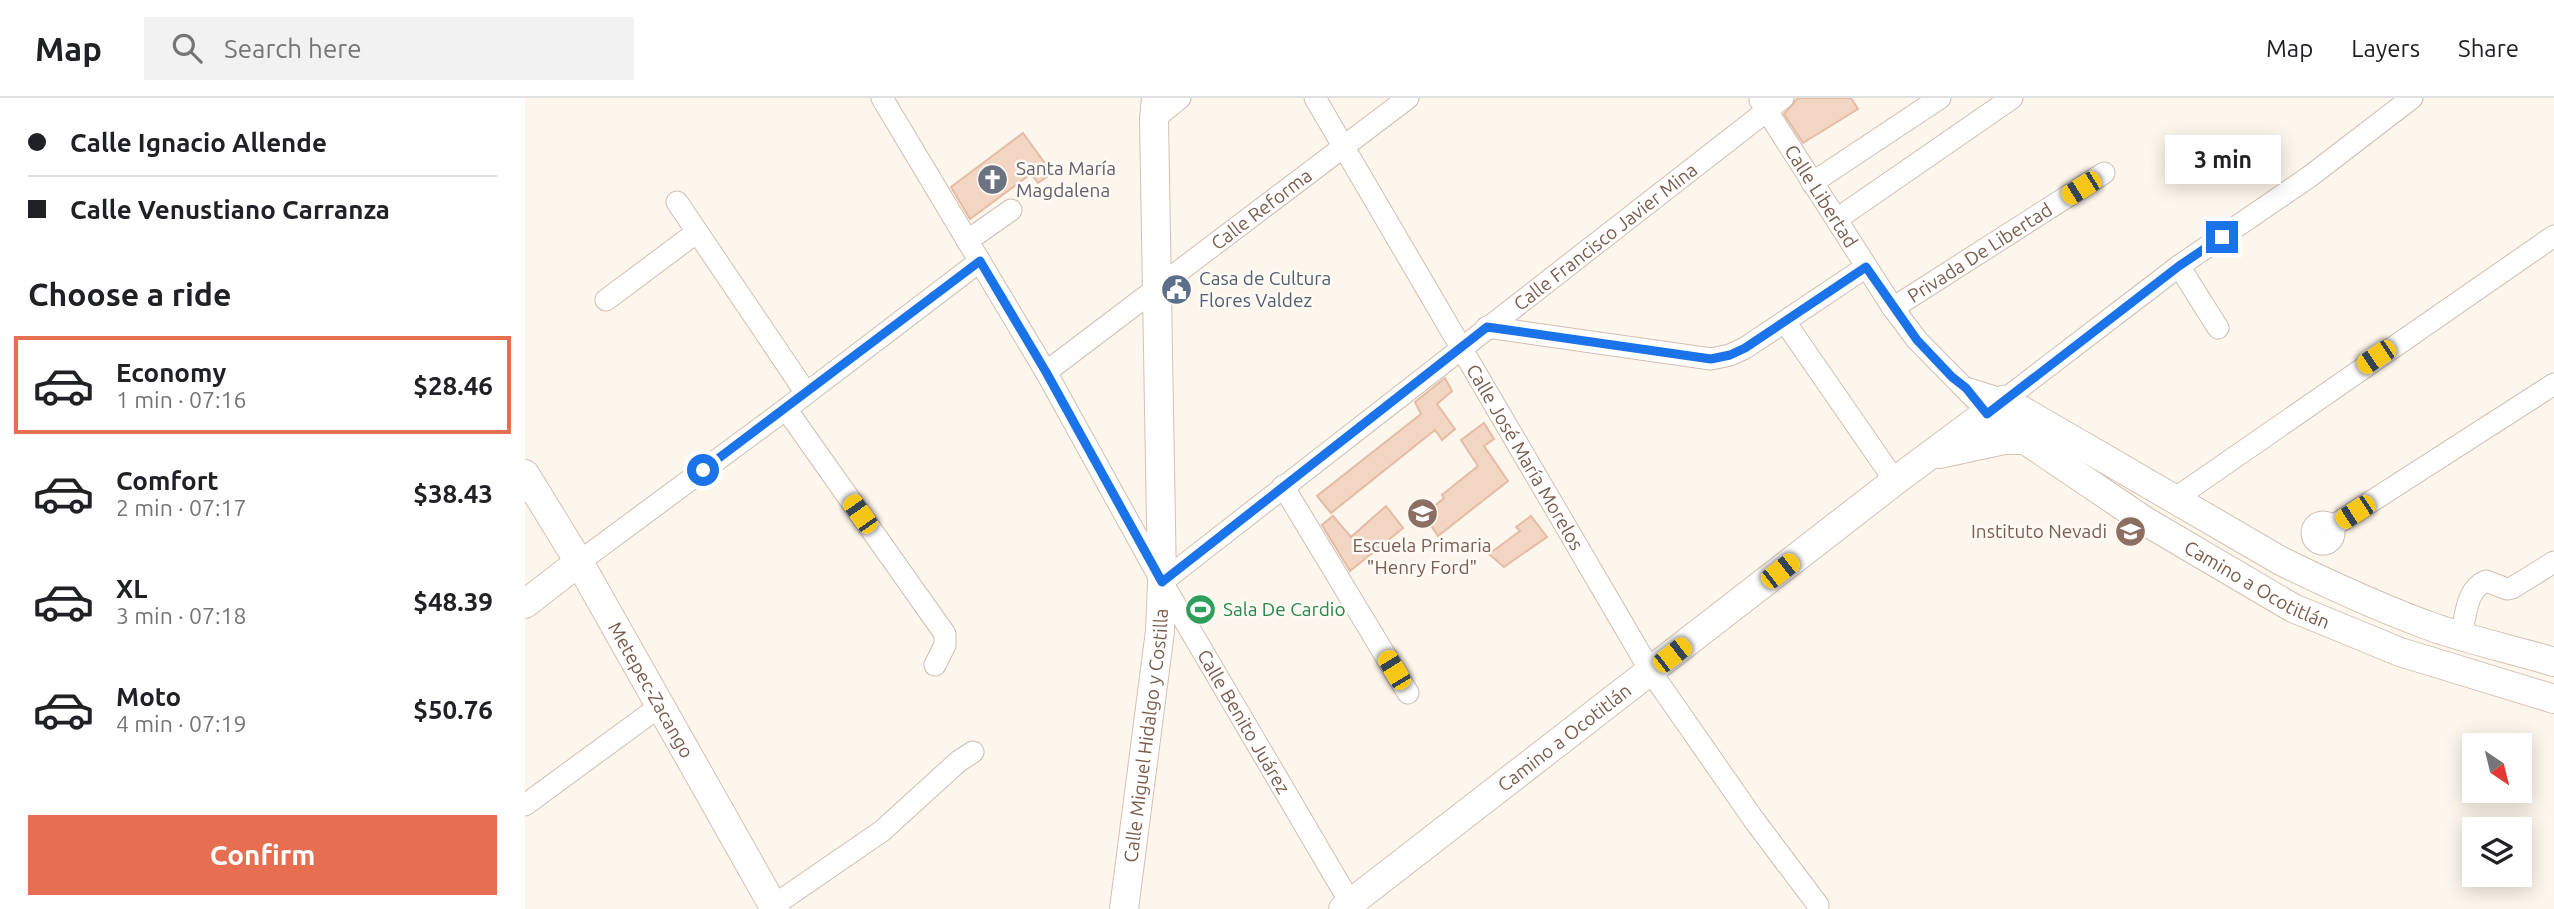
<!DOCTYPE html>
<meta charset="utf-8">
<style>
body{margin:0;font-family:Ubuntu,sans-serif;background:#f2f2f2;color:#202124;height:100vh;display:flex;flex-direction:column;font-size:26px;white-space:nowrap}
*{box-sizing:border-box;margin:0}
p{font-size:23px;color:#757577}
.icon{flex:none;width:38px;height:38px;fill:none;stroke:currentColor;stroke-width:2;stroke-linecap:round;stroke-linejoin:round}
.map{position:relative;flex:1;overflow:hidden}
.side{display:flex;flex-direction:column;background:#fff;width:525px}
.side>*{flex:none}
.hud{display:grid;align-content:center;height:154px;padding:0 28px;background:#fff}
.needle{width:46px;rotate:145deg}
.controls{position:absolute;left:1937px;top:635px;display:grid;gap:14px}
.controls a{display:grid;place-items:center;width:70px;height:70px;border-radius:0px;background:#fff;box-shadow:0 4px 18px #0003;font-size:35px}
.end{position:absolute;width:32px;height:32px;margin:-16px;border:9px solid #1a73e8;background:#fff;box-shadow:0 0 0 4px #fff}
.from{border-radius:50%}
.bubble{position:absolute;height:49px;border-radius:0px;background:#fff;box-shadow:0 4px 18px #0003;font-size:23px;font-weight:600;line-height:49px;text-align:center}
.car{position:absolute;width:21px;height:42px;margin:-21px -10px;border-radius:9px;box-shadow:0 0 5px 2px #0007;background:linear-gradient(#f5c518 24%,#345 0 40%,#f5c518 0 76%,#345 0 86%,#f5c518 0)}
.hud b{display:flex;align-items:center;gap:24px;height:66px;font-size:26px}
.hud b+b{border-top:2px solid #e0e0e0}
.hud i{width:18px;height:18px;background:#202124}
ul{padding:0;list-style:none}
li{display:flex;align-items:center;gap:21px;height:98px;margin:0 14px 10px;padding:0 14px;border:4px solid transparent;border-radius:0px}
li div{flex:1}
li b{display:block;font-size:26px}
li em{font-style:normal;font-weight:600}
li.on{border-color:#e76f51}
li>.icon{width:63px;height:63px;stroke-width:1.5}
h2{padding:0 28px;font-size:32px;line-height:84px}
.button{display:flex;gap:14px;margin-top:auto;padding:14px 28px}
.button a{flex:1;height:80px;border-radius:0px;background:#e76f51;color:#fff;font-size:28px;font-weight:600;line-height:80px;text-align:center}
header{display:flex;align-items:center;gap:42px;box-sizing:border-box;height:98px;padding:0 35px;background:#fff;border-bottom:2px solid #e0e0e0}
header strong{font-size:33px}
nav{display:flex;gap:38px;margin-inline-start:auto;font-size:24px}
.search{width:490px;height:63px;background:#f2f2f2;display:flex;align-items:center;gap:18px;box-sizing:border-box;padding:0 24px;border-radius:0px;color:#757577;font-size:26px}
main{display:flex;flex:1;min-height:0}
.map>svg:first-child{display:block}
.building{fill:#f3d5c3;stroke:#e6bba3;stroke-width:2}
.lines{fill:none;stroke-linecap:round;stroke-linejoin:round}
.street-casing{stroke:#d1beb0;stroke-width:23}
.secondary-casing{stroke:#d6c0b0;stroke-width:30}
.street{stroke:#fff;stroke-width:21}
.secondary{stroke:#fff;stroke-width:28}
.route{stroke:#1a73e8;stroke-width:9}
.labels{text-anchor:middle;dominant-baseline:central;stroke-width:5;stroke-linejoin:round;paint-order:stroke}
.worship-label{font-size:19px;fill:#5b616d;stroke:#fffaf3;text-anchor:start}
.street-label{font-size:19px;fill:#7a5c4d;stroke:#fffaf3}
.service-label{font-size:19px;fill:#4e5e75;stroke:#fffaf3;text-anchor:start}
.education-label{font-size:19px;fill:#785e54;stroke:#fffaf3;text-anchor:end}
.leisure-label{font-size:19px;fill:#27864d;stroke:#fffaf3;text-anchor:start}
</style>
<header>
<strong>Map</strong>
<div class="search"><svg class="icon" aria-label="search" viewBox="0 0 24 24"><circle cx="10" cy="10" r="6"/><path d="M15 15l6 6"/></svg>Search here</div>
<nav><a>Map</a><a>Layers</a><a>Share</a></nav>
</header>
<main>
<section class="side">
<div class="hud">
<b><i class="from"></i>Calle Ignacio Allende</b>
<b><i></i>Calle Venustiano Carranza</b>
</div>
<h2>Choose a ride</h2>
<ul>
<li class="on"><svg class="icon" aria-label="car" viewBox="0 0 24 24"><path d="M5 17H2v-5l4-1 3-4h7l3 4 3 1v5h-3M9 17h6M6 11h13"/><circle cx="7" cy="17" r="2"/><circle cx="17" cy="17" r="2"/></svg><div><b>Economy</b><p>1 min · 07:16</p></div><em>$28.46</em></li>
<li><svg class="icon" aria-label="car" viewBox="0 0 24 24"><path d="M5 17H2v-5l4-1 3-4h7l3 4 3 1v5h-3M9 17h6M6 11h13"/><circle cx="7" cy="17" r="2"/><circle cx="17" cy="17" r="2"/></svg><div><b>Comfort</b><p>2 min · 07:17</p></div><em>$38.43</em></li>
<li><svg class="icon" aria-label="car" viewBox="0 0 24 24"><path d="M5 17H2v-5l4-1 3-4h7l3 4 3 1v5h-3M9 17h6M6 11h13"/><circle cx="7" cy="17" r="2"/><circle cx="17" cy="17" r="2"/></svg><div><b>XL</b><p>3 min · 07:18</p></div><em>$48.39</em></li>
<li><svg class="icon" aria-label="car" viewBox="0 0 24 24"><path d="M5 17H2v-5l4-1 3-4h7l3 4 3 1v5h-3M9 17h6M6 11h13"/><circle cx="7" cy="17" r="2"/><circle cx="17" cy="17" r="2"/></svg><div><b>Moto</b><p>4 min · 07:19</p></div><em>$50.76</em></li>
</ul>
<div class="button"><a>Confirm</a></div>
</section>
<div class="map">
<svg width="2029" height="811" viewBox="0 0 2029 811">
<rect width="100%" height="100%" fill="#fdf6ec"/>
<g class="building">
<path d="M 1273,0 L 1326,0 L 1333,11 L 1278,45 L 1259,16 Z"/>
<path d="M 498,35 L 527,75 L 513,85 L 506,76 L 445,121 L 426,89 Z"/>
<path d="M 920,280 L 927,293 L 912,306 L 930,331 L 917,342 L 910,332 L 806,415 L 792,398 L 896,316 L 890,304 Z"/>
<path d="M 959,325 L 969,341 L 959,348 L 983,383 L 913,438 L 899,417 L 919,400 L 917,397 L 953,368 L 936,342 Z"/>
<path d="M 861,408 L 878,430 L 825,473 L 797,427 L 808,418 L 826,439 Z"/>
<path d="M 1006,418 L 1022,439 L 979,469 L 964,456 L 995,433 L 991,429 Z"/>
</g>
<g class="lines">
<defs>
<g id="street">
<path id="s1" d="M 357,0 L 521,274 L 637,484 L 829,811"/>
<path id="s2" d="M 790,0 L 1126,574 L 1229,722 L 1293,807"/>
<path id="s3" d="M 1235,2 L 1368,210 L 1392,242 L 1450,301"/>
<path d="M 629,21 L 655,0"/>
<path d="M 1287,85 L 1415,0"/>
<path d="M 152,104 L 281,295"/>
<path d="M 1312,121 L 1487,0"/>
<path d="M 442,143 L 486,112"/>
<path d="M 1654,168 L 1693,230"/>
<path d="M 81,202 L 172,134"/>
<path id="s4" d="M 1368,210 L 1579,75"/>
<path d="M 1260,224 L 1370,383"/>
<path d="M 962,229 L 1186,261 L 1205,257 L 1220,250 L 1341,169"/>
<path id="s5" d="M 521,274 L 883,0"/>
<path d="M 1441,290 L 1479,302 L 1654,168 L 1784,79 L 1887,0"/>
<path d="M 261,311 L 420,536 L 420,547 L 410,567"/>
<path d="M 758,388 L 883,595"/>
<path d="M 1651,400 L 2029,138"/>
<circle cx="1798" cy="435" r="11"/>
<path d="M 1808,428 L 2029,286"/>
<path d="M 54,464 L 261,311 L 455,163"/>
<path id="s6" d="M 637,484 L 1258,0"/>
<path d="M 1936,537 C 1941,518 1941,491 1961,483 L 1982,491 L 1987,490 L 2029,464"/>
<path d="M 0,707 L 135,608"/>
<path d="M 248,808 L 357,733 L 434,663 L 448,654"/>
</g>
<g id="secondary">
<path id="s7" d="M 1462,316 L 1620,423 L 1768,510 L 1875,554 L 2029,601"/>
<path d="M 1414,356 L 1479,342 L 1502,342"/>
<path id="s8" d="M 0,376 L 54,464 L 250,811"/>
<path d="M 0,506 L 54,464"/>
<path id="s9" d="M 599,811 L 635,533 L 637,484 L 629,21 L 631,0"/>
<path id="s10" d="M 818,811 L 1370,383 L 1479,302 L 1756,463 C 1807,488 1857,511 1910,530 C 1948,543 1990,552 2029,564"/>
</g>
</defs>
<use href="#street" class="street-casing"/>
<use href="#secondary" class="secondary-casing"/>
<use href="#street" class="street"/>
<use href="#secondary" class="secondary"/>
</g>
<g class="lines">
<path class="route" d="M 178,372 L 455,163 L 521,274 L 637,484 L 962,229 L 1186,261 L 1205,257 L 1220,250 L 1341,169 L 1392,242 L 1427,279 L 1441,290 L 1462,316 L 1654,168 L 1697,139"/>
</g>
<defs>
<symbol id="church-disc" viewBox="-11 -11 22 22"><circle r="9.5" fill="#6b7280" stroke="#fffaf3"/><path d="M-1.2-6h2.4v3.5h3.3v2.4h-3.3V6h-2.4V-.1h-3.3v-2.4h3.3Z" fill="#fff"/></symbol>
<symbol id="civic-disc" viewBox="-11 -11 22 22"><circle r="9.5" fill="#5c6f8a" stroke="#fffaf3"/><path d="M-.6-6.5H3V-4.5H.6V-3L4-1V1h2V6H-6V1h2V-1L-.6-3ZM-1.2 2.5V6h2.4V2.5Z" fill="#fff"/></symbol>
<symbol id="school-disc" viewBox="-11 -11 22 22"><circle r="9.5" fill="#8d6e63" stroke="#fffaf3"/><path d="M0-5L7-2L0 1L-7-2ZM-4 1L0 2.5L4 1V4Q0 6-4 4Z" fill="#fff"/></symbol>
<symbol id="stadium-disc" viewBox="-11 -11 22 22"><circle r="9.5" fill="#2e9e5b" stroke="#fffaf3"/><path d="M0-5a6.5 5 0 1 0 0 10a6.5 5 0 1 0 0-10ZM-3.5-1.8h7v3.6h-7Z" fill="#fff"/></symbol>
</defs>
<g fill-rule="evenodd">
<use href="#church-disc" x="450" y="64" width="35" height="35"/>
<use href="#civic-disc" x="634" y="174" width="35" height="35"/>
<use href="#school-disc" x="880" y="398" width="35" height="35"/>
<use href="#school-disc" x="1588" y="416" width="35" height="35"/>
<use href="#stadium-disc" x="658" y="494" width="35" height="35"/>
</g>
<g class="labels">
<g class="worship-label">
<text x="491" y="70">Santa María<tspan x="491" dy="22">Magdalena</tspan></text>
</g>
<g class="street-label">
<text stroke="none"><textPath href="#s3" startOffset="114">Calle Libertad</textPath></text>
<text stroke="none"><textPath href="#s5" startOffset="270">Calle Reforma</textPath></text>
<text stroke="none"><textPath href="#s6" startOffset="562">Calle Francisco Javier Mina</textPath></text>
<text stroke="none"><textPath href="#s4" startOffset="103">Privada De Libertad</textPath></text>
<text stroke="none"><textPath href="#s2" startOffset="416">Calle José María Morelos</textPath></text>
<text stroke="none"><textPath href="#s7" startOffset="320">Camino a Ocotitlán</textPath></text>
<text stroke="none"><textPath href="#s8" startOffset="250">Metepec-Zacango</textPath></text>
<text stroke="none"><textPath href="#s1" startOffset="721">Calle Benito Juárez</textPath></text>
<text stroke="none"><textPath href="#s9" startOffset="175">Calle Miguel Hidalgo y Costilla</textPath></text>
<text stroke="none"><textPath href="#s10" startOffset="280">Camino a Ocotitlán</textPath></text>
</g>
<g class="service-label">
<text x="674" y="180">Casa de Cultura<tspan x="674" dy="22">Flores Valdez</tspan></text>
</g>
<g class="education-label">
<text x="1582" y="433">Instituto Nevadi</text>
<text x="897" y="447" text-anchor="middle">Escuela Primaria<tspan x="897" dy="22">"Henry Ford"</tspan></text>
</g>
<g class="leisure-label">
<text x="698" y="511">Sala De Cardio</text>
</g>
</g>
</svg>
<div class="controls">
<a><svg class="needle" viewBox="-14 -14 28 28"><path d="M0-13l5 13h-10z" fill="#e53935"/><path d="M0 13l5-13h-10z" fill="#757577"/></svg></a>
<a><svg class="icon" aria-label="layers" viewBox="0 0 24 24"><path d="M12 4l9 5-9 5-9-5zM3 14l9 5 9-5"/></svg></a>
</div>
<i class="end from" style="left:178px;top:372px"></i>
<i class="end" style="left:1697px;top:139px"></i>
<div class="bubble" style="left:1640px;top:37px;width:116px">3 min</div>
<i class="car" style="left:1556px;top:90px;rotate:238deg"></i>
<i class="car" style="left:1851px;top:259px;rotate:236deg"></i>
<i class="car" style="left:1830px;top:414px;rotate:237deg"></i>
<i class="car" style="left:335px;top:416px;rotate:325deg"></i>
<i class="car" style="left:1255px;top:473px;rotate:52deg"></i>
<i class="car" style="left:1147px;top:557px;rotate:52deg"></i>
<i class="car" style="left:869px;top:572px;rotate:329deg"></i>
</div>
</main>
